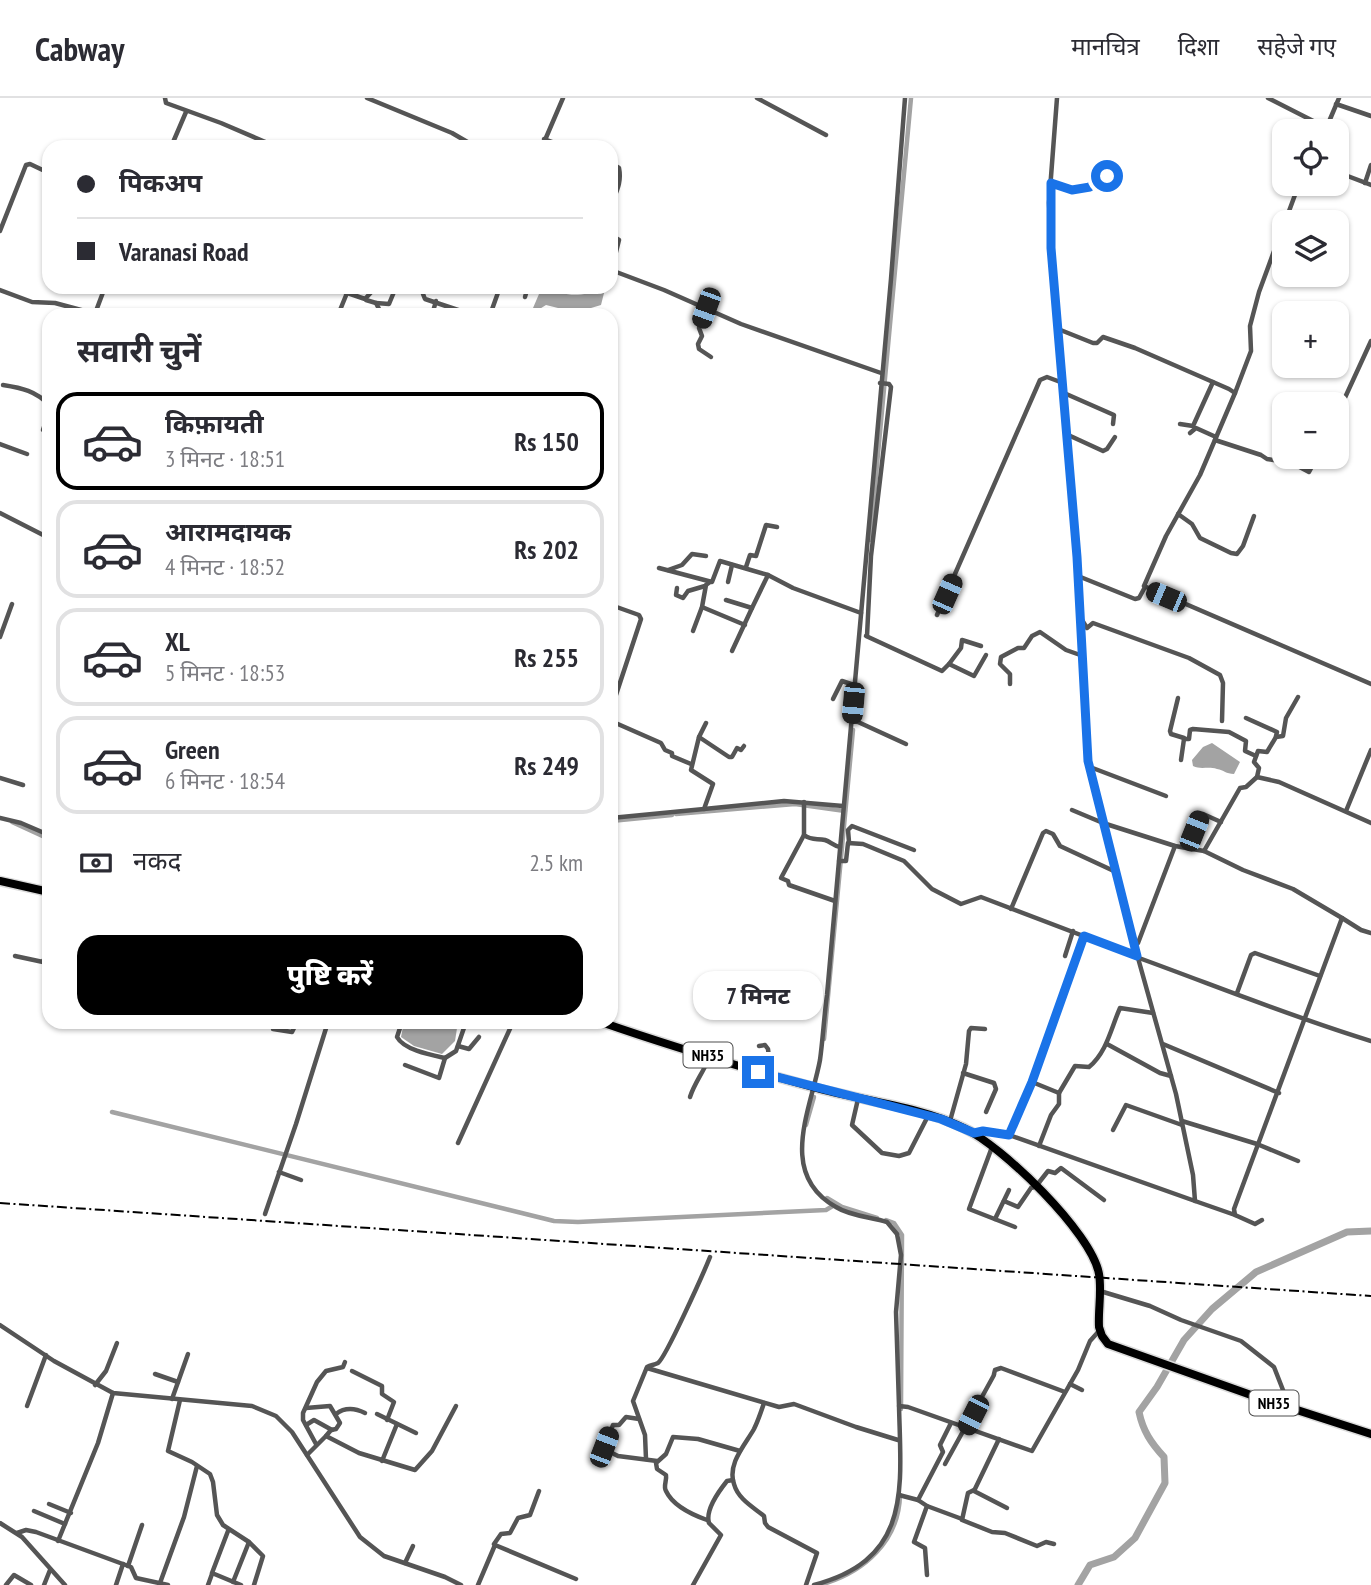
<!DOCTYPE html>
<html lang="hi">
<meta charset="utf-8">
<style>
body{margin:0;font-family:"PT Sans Narrow","Noto Sans Devanagari",sans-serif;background:#f7f7f7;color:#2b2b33;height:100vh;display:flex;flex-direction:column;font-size:26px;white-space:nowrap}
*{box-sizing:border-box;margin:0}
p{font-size:23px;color:#7c7c81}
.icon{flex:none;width:38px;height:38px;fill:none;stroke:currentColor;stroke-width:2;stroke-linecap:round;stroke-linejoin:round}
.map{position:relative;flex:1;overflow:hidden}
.panel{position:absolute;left:42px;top:210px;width:576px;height:721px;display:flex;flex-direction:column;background:#fff;border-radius:21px;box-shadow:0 2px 5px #0004}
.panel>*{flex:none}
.guide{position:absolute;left:42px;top:42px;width:576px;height:154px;border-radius:21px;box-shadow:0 2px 5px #0004;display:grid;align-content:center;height:154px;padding:0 35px;background:#fff}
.tools{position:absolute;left:1272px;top:21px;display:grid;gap:14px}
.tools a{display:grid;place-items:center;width:77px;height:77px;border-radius:14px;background:#fff;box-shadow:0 2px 5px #0004;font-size:35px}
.end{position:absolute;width:32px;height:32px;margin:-16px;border:9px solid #1a73e8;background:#fff;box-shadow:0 0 0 4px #fff}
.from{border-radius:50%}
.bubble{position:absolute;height:49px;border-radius:21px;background:#fff;box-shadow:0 2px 5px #0004;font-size:23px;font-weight:800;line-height:49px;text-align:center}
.car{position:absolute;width:21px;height:42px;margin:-21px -10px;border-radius:9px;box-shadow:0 0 5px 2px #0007;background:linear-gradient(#222 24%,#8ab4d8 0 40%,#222 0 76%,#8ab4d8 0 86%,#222 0)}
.guide b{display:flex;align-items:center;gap:24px;height:66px;font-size:26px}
.guide b+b{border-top:2px solid #e1e1e2}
.guide i{width:18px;height:18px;background:#2b2b33}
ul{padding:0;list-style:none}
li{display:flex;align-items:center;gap:21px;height:98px;margin:0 14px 10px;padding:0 21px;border:4px solid #e1e1e2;border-radius:21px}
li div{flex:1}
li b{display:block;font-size:26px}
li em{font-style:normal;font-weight:800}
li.active{border-color:#000}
li>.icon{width:63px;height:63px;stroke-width:1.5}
h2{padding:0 35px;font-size:32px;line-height:84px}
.pay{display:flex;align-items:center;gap:18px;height:77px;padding:0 35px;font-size:26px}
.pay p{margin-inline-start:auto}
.button{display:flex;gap:14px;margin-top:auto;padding:14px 35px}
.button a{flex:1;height:80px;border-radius:21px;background:#000;color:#fff;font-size:28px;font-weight:800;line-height:80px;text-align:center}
header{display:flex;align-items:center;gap:42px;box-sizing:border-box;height:98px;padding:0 35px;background:#fff;border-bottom:2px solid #e1e1e2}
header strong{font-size:33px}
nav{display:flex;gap:38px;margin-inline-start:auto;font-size:24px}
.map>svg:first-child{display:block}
.water{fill:#a3a3a3}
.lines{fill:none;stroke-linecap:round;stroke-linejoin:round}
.canal{stroke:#a3a3a3;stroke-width:4.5}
.river{stroke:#a3a3a3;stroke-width:7}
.trunk-casing{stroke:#dbdbdb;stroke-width:11}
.minor{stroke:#555;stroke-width:4.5}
.trunk{stroke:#000;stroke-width:8}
.rail{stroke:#000;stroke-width:2;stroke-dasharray:10 3.5 2 3.5;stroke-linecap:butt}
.route{stroke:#1a73e8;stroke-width:9}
.labels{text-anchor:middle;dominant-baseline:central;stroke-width:7;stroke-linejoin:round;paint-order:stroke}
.shield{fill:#fff;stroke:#4c4c4c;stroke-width:2}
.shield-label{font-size:16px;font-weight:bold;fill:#000}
</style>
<header>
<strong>Cabway</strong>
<nav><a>मानचित्र</a><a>दिशा</a><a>सहेजे गए</a></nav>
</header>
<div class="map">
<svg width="1371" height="1487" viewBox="0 0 1371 1487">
<rect width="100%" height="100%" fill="#fff"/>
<g class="water">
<path d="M 542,189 C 571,199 576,199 605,191 L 601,207 L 591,210 L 586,217 L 546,207 L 530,217 Z"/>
<path d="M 1212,645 L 1240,664 L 1234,676 C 1226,676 1224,672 1217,671 C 1208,668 1201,672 1193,668 L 1192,662 L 1203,649 Z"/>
<path d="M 404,924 L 458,924 L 455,943 L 442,956 L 414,948 L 401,939 Z"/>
</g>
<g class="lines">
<g class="canal">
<path d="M 870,442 L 911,0"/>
<path d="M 676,716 L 795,706 L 845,713"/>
<path d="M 611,723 L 672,717"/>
<path d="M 12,724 L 49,741"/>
<path d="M 824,941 L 853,632"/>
<path d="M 112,1014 L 554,1123 L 578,1124 L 826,1112 L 836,1106"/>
<path d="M 806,1027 L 814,999"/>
<path d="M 827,1100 L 842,1109 L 877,1120"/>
<path d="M 886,1122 L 894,1125 L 902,1137 L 901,1311"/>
<path d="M 823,1486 C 864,1474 899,1443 900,1397"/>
</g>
<path class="river" d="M 1078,1487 L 1090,1467 L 1114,1459 L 1135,1440 L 1165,1385 L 1164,1359 C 1151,1345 1143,1333 1139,1314 L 1157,1289 L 1184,1242 L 1212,1211 L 1256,1174 L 1347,1134 L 1371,1133"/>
<defs>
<g id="trunk">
<path d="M 0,783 L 49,794"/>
<path d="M 601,924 C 673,949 747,971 820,991 C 866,1003 921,1009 964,1030 C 1002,1048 1092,1135 1099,1176 C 1102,1193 1098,1212 1099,1229 L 1102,1238 L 1108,1246 L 1251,1297 L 1371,1336"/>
</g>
</defs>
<use href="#trunk" class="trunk-casing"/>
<g class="minor">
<path d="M 165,0 L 166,5 L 221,25 L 277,49"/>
<path d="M 367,0 L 452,35 L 476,49"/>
<path d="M 757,0 L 826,37"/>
<path d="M 1268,0 L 1327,30"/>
<path d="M 1336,6 L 1371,18"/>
<path d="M 1325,33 L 1339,0"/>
<path d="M 544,41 L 566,49"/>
<path d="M 137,49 L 142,45 L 154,49"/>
<path d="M 171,49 L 186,14"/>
<path d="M 542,49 L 563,0"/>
<path d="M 611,65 L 619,70 C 622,85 616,94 611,107"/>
<path d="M 1337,74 L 1371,87"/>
<path d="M 1051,85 L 1072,92 L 1090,89 L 1097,79 L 1107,78"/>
<path d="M 1365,85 L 1371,67"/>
<path d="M 1285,124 L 1299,86"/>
<path d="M 0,133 L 26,67 L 30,66 L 49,75"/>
<path d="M 611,137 L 619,142 L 615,158"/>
<path d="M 611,172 L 664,192 L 741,226 L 881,275"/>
<path d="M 330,189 L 365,201 L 376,189"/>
<path d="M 428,189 L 423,196 L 425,201 L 473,217"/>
<path d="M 523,189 L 527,192 L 525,199"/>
<path d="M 0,192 L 32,204 L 55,205 L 96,216"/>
<path d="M 366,202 L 376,205 L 382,217"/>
<path d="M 376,205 L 389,206 L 396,189"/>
<path d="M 706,210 L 699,230 L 702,238 L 698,246 L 699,251 L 711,259"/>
<path d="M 97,217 L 96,213 L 105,189"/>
<path d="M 338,217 L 347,195"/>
<path d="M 432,217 L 436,203"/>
<path d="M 490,217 L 500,189"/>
<path d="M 1058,231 L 1093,245 L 1097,245 L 1103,239 L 1135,250 L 1229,291 L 1235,295 L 1200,377 L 1166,438 L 1144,488 L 1371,586"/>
<path d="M 3,287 C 22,290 36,293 49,307"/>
<path d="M 1064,295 L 1114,317 L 1113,326"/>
<path d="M 1235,295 L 1251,253 L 1250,228 L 1259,194 L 1284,126"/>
<path d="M 1337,317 L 1371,243"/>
<path d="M 1180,326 L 1193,328 L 1213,284"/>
<path d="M 43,332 L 49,314"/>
<path d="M 1190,335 L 1196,330 L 1216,339"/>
<path d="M 1066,336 L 1103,353 L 1107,351 L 1115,339"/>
<path d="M 1215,342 L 1261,357 L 1267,361 L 1292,365 L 1309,374 L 1317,359"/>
<path d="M 0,346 L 27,356"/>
<path d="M 0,415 L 49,440"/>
<path d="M 1178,416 L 1192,426 L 1200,440 L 1231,455 L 1237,456 L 1243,448 L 1254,418"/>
<path d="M 746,469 L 750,457 L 756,458 L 766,427 L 777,429"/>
<path d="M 659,470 L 712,484 L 720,463 L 768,477 L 793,490 L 861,515"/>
<path d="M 668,472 L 682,467 L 692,456 L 706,458"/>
<path d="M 1078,478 L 1135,501 L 1139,500 L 1145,489"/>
<path d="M 728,484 L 732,467"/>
<path d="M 677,490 L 676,497 L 683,500 L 688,493 L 705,488"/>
<path d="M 726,502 L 752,510 L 768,477"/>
<path d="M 611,507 L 639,517 L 641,521 L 611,612"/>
<path d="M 702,509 L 745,527"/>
<path d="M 937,517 L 1040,282 L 1047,279 L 1063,285"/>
<path d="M 1082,522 L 1087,530 L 1093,525 L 1189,560 L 1220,577 L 1223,585 L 1222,623"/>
<path d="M 693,533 L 702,509 L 706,487 L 710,484"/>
<path d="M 866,538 L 942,573 L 949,566 L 974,578 L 986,557"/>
<path d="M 867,538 L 871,458 L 891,289 L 889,286 L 880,285"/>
<path d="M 0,539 L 12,506"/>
<path d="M 732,553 L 752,510"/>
<path d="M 949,566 L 961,550 L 962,542 L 981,548"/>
<path d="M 1010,586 L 1010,576 L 1000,566 L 1001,559 L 1018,550 L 1024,550 L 1032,538 L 1040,534 L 1066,552 L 1083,558"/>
<path d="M 1178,600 L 1170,633 L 1171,636 L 1184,640"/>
<path d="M 833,601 L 842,583 L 854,587"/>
<path d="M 1246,620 L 1277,634 L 1276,638"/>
<path d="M 611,623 L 661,645 L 665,652 L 672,655 L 672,658 L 691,666"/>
<path d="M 851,623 L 858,624 L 906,646"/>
<path d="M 699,639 L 729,659 L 732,659 L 737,650 L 741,652 L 744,648"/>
<path d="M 1181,662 L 1184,641 L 1189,641 L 1190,632 L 1193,631 L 1229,634 L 1246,643 L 1245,653 L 1256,658"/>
<path d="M 1090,669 L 1166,698"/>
<path d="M 1257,679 L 1259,670 L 1254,664 L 1258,653 L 1267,654 L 1276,639 L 1283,638 L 1286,620 L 1298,599"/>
<path d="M 0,680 L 23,687"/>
<path d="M 45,688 L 49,689"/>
<path d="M 804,704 L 804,737 C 812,743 817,740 825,742 C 831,744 833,748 840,749"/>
<path d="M 704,711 L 784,703 L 843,708"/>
<path d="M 1072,712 L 1103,725 L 1175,748 L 1204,753 L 1243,772 L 1293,791 L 1342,820"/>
<path d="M 1346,713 L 1371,652"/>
<path d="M 0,720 L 21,725 L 49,737"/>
<path d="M 611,720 L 704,711 L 713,686 L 691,672 L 699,639 L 706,625"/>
<path d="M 804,737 L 781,780 L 788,783 L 789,787 L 835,803"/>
<path d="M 849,744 L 848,732 L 852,728 L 914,752"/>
<path d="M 1190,750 L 1194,733 L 1203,716 L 1221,724"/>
<path d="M 1204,753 L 1240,690 L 1246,689 L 1257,679 L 1279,684 L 1371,725"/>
<path d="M 839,763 L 846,763 L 848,745 L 863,746 L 904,763 L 932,791 L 961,806 L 981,799 L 1136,858"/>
<path d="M 1011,811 L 1043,735 L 1046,733 L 1053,736 L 1060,748 L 1116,774"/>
<path d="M 1135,848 L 1138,845 L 1175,748"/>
<path d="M 15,858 L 43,864 L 49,848"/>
<path d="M 1065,858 L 1073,833"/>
<path d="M 1139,860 C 1216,888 1292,919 1371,943"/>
<path d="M 1237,895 L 1251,857 L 1255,855 L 1320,878"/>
<path d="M 402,924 L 397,939 C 404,952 431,957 445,960 L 456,953 L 466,924"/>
<path d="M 273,931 L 292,934 L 297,924"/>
<path d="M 1107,946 L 1160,975 L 1171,978"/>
<path d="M 1163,946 L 1279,995"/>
<path d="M 458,948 L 469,951 L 479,939"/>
<path d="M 759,948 L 765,947 L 768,951 L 771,977"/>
<path d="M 405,967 L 439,980 L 445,960"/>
<path d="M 963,975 L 994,985 L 996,991 L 986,1014"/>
<path d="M 1032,984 L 1059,995 L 1075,968 L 1089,969 C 1107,954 1111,930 1120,910 L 1153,915"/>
<path d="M 690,999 C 695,984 703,975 709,960"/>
<path d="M 858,1001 L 852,1027 L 882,1055 L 899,1058 L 909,1055 L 928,1018"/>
<path d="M 950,1023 L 966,966 L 969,933 L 971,930 L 985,931"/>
<path d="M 1182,1023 L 1257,1046 L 1298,1063"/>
<path d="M 1113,1032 L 1126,1007 L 1182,1027"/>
<path d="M 975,1035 L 983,1033 L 1009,1037 L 1195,1103 L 1193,1077 L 1176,996 L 1138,860 L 1088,663 L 1077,459 L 1051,150 L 1049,105 L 1057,0"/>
<path d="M 1009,1037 L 1032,984 L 1084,838"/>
<path d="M 458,1045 L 513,924"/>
<path d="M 1039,1048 L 1051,1017 L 1059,1006 L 1059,995"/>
<path d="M 992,1049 L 969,1111 L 1015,1129"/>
<path d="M 279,1074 L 301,1082"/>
<path d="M 1037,1087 L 1048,1073 L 1055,1075 L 1061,1070 L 1104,1102"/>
<path d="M 1004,1103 L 1018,1109 L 1031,1090 L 1037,1088"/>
<path d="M 1195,1103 L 1235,1117 L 1234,1111 L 1342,820 L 1361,832 L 1371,835"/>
<path d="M 265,1116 L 296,1026 L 328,924"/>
<path d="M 1235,1117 L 1255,1126 L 1262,1122"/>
<path d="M 995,1121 L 1009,1092"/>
<path d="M 1100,1193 L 1150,1208 L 1181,1222 L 1241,1243 L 1274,1269 L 1290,1310"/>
<path d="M 0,1227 L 54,1263 L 113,1295 L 252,1308 L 276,1318 L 292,1334 L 360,1439 L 384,1458 L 445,1479 L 461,1487"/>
<path d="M 647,1270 L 779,1309 L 794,1306 L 856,1329 L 898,1342"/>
<path d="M 352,1273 L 382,1288 L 382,1296 L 394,1304 L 387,1322"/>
<path d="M 155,1276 L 178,1284"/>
<path d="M 994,1276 L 995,1272 L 1001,1270 L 1065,1294"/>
<path d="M 1070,1286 L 1082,1292"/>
<path d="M 95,1287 L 106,1273 L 117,1245"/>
<path d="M 172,1301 L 188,1256"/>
<path d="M 180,1302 L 168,1353 L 192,1364 L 210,1376 L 213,1384 L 217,1417 L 223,1427 L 249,1444 L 263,1458 L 254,1487"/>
<path d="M 764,1305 C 761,1314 758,1323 754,1331 C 745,1347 727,1366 734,1386 C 738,1401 753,1409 764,1418 L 765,1425 L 768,1429 L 817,1455 L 806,1487"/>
<path d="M 27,1308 L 46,1257"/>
<path d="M 899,1308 L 896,1214 L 901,1157 L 897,1136 L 887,1124 C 871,1119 850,1118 836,1109 C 777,1076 811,1011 820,962 C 823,940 824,919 827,897 L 891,181 L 905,0"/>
<path d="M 306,1310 L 330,1308 L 340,1325 L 336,1331 L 331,1332 L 326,1338"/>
<path d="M 336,1316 C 345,1309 355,1310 365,1315"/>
<path d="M 377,1316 L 416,1335"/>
<path d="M 639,1321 L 626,1319 L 619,1327 L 613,1327 L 604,1351 L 618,1358 L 657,1363"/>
<path d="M 306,1327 L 314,1322 L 332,1332"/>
<path d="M 999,1341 L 974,1393 L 1007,1410"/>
<path d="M 316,1346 L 303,1322 L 303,1315 L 317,1284 L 326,1273 L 343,1269 L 345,1264"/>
<path d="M 307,1357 L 326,1338 L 359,1355 L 415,1372 L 432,1353 L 456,1308"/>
<path d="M 646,1361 L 645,1337 L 633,1303 L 647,1269 C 651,1267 654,1267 658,1265 C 666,1259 704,1174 710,1159"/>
<path d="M 382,1363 L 397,1326"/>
<path d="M 945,1366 L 994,1277"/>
<path d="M 974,1392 L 968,1395 L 962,1422 L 992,1434 L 1005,1435 L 1037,1448 L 1046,1444 L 1054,1446"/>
<path d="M 899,1397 L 918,1402 L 927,1408 L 914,1444 L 925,1450 L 927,1477"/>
<path d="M 918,1402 L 943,1354 L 940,1347 L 951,1325"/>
<path d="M 49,1406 L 71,1415"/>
<path d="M 927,1408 L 962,1421"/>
<path d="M 34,1413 L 65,1426"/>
<path d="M 707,1422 C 693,1417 673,1408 666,1393 C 663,1388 667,1383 666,1377 L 657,1371 L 656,1365 L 666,1356 L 673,1339 L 698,1341 L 740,1353"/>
<path d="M 0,1425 L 22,1439 L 65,1487"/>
<path d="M 228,1433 L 212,1475 L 241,1487"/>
<path d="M 17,1435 L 26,1432 L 36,1434 L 131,1469 L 136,1480 L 168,1487"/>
<path d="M 58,1443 L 98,1345 L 113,1295"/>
<path d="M 494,1446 L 501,1436 L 510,1435 L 518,1420 L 530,1417 L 539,1393"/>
<path d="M 405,1465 L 413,1448"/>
<path d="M 128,1468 L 142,1427"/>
<path d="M 233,1484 L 249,1444"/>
<path d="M 160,1485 L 184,1419 L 197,1368"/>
<path d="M 6,1487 L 14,1477 L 31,1487"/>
<path d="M 44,1487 L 50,1472"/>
<path d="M 116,1487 L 123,1466"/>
<path d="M 208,1487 L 212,1476"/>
<path d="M 478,1487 L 495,1447 L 576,1481"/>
<path d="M 693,1487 L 721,1437 L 709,1425 C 705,1412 719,1393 727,1383 L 733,1382"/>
<path d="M 814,1487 C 912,1461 901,1391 899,1308 L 908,1309 L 1032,1353 L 1078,1272 L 1090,1243 L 1099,1233"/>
</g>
<use href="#trunk" class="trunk"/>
<path class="rail" d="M 0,1105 L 1371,1198"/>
</g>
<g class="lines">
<path class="route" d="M 758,974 L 941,1021 L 974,1035 L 983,1033 L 1009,1037 L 1032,984 L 1084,838 L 1137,858 L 1088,663 L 1077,459 L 1051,150 L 1051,85 L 1072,92 L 1090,89 L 1097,79 L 1107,78"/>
</g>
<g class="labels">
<g class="shield">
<rect x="683.5" y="944.5" width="49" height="25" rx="5"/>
<rect x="1249.5" y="1292.5" width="49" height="25" rx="5"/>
</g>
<g class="shield-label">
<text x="708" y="957">NH35</text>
<text x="1274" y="1305">NH35</text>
</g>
</g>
</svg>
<div class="tools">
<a><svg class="icon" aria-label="locate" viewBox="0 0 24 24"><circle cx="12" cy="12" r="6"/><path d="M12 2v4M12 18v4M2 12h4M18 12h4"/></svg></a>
<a><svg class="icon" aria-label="layers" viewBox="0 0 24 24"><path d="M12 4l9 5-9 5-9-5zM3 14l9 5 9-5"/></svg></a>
<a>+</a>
<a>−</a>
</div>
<i class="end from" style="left:1107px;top:78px"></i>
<i class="end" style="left:758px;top:974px"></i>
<div class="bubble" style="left:693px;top:873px;width:130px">7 मिनट</div>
<i class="car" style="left:706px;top:210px;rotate:200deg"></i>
<i class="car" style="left:947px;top:496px;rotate:24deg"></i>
<i class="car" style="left:1166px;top:499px;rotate:293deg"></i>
<i class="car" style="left:853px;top:605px;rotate:185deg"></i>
<i class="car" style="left:1194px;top:733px;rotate:22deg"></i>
<i class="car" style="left:973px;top:1317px;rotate:207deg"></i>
<i class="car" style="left:604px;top:1349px;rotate:21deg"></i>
<div class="guide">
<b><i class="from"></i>पिकअप</b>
<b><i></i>Varanasi Road</b>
</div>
<section class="panel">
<h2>सवारी चुनें</h2>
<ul>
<li class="active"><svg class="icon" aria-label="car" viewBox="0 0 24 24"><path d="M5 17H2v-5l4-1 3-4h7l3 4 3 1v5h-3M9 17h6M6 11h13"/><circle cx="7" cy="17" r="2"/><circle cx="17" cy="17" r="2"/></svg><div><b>किफ़ायती</b><p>3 मिनट · 18:51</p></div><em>Rs 150</em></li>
<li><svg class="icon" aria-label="car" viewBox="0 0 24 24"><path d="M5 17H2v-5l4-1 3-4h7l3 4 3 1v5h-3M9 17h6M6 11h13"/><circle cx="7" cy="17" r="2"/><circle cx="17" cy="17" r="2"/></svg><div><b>आरामदायक</b><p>4 मिनट · 18:52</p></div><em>Rs 202</em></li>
<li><svg class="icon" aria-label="car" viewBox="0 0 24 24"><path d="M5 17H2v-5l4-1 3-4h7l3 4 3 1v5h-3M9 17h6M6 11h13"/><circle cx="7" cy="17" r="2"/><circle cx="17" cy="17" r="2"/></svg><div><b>XL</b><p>5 मिनट · 18:53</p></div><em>Rs 255</em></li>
<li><svg class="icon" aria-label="car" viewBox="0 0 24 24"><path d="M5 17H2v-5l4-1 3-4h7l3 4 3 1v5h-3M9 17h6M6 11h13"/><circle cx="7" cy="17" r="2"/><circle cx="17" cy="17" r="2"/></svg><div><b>Green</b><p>6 मिनट · 18:54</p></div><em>Rs 249</em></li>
</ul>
<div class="pay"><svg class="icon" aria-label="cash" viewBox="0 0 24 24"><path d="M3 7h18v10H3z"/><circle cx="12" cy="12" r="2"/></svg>नकद<p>2.5 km</p></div>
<div class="button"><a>पुष्टि करें</a></div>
</section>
</div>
